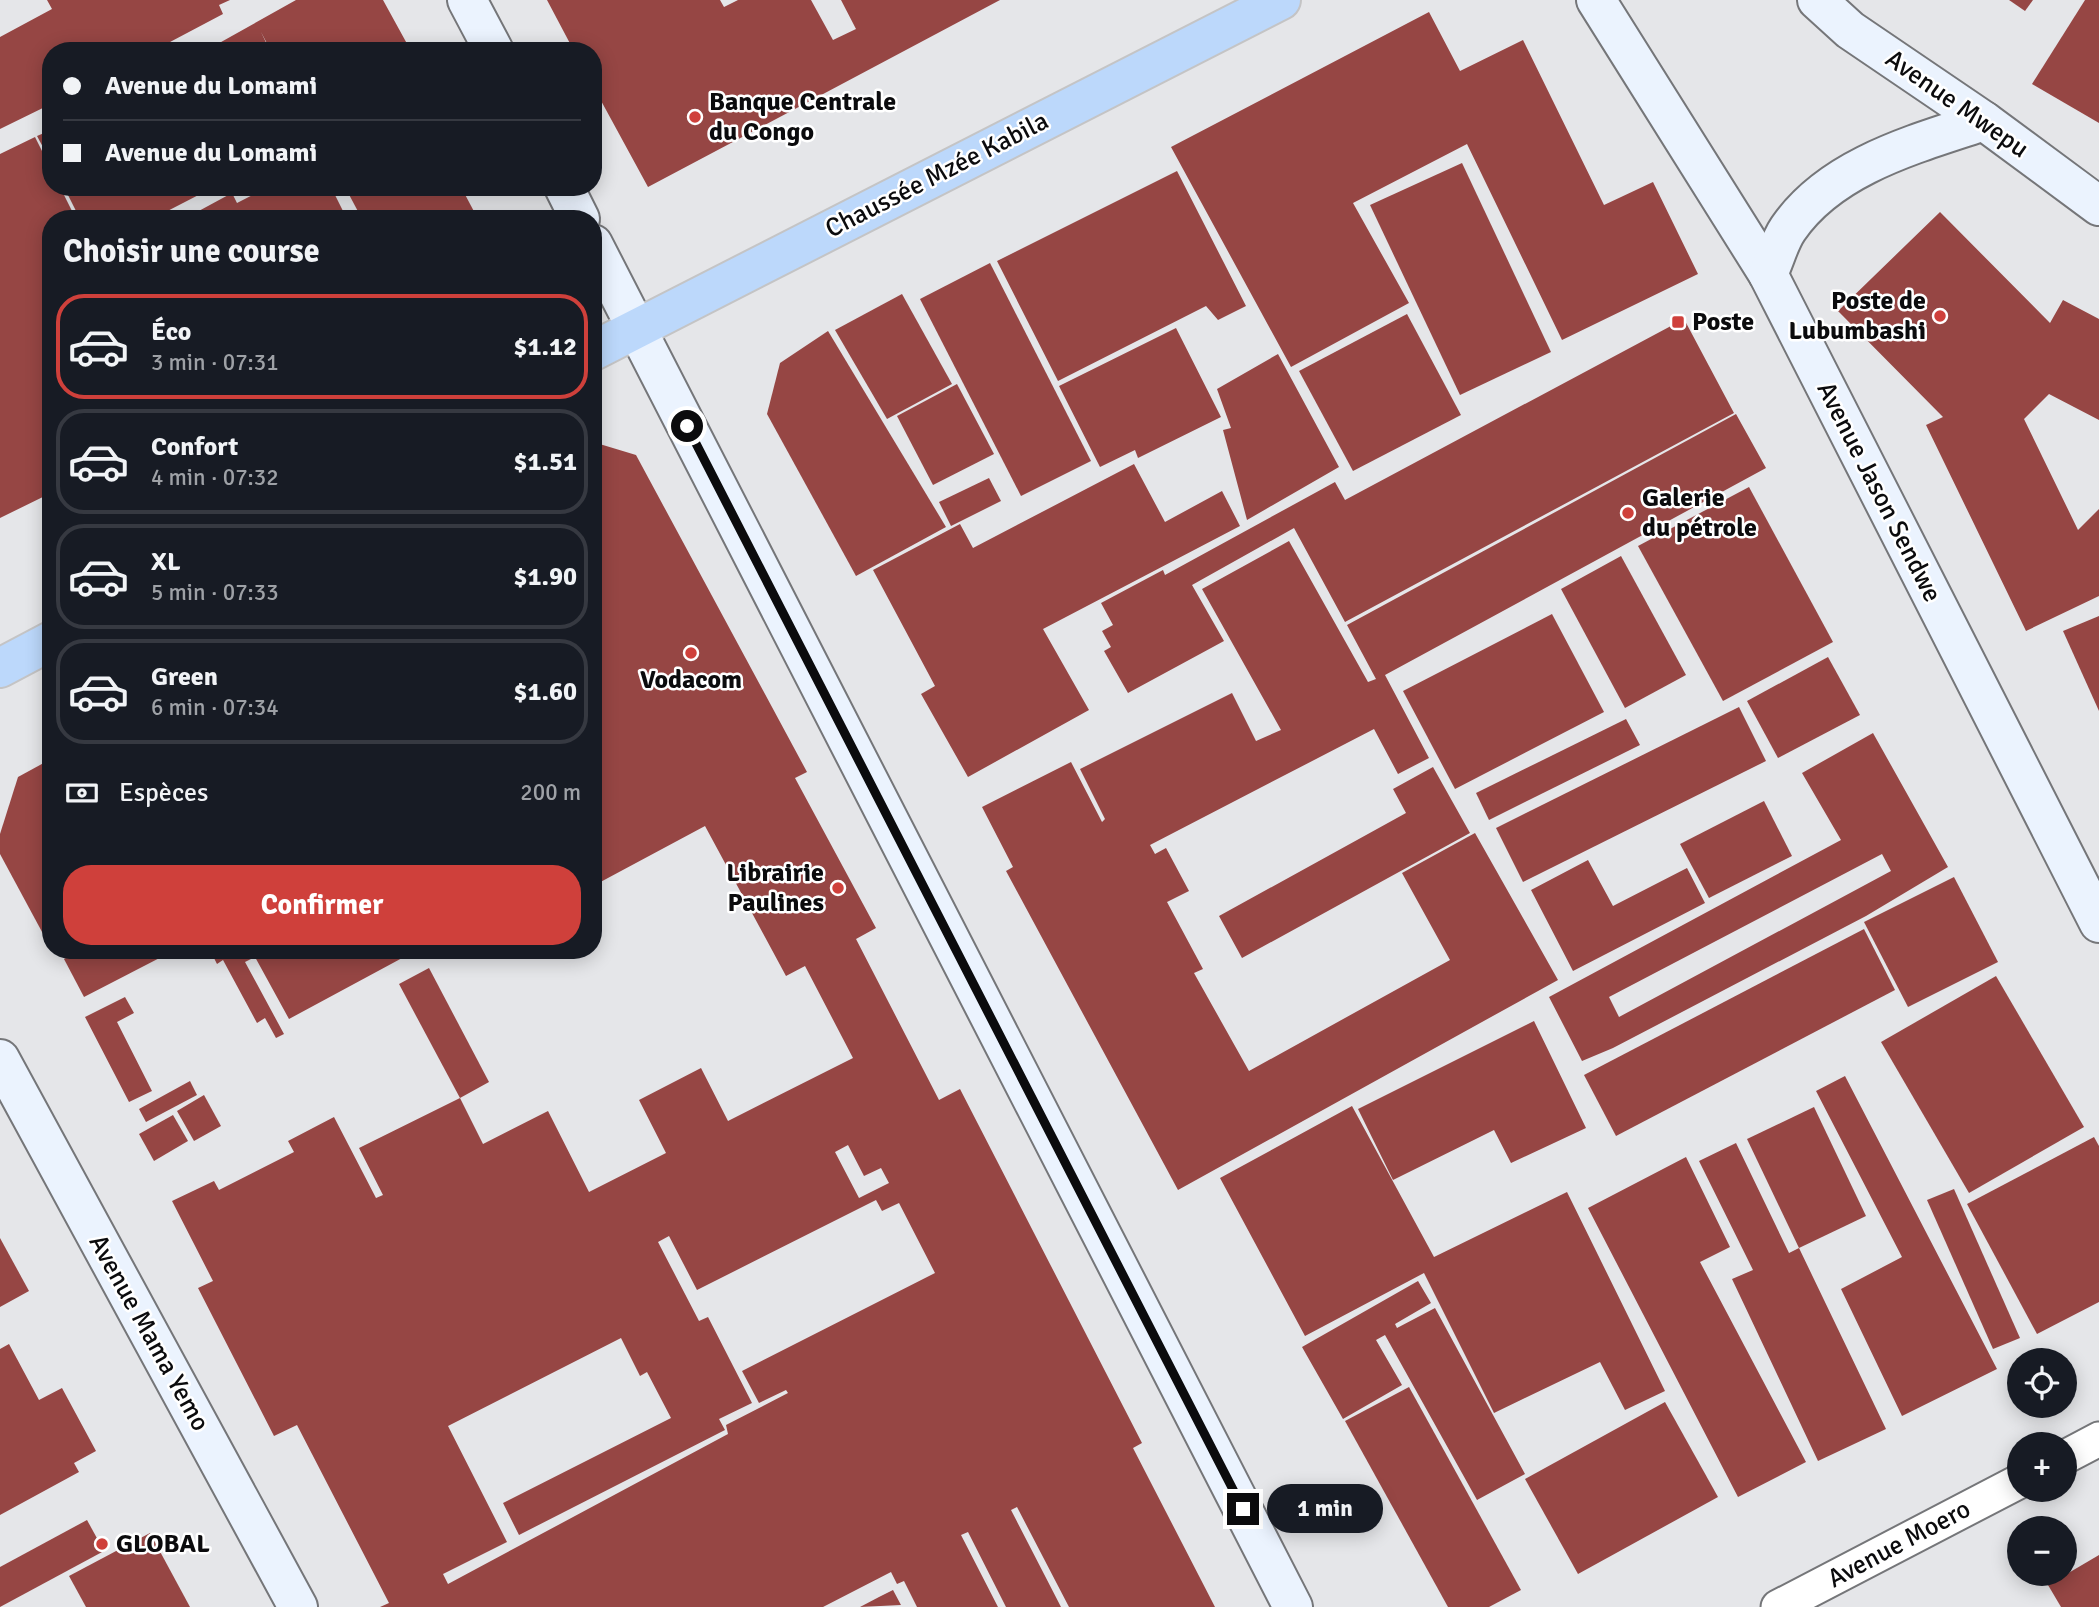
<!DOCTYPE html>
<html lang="fr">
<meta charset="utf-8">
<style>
body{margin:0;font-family:Signika,sans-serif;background:#242831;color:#f1f3f6;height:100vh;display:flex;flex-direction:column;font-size:26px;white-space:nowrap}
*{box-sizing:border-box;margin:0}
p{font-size:23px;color:#9ea1a6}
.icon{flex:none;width:38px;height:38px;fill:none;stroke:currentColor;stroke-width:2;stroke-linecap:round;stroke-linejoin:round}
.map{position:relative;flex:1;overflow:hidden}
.panel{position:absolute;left:42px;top:210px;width:560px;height:749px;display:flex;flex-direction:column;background:#171b24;border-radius:28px;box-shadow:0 4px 18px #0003}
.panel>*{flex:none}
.guide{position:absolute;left:42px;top:42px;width:560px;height:154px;border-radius:28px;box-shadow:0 4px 18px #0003;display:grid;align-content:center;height:154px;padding:0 21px;background:#171b24}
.controls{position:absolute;left:2007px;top:1348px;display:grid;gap:14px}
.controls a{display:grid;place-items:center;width:70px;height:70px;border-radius:50%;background:#171b24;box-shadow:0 4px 18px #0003;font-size:35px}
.end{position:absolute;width:32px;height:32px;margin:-16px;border:9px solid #0b0b0d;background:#fff;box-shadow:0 0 0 4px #fff}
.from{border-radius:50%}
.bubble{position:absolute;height:49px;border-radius:24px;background:#171b24;box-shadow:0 4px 18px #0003;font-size:23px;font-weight:700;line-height:49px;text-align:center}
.guide b{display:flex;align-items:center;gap:24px;height:66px;font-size:26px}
.guide b+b{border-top:2px solid #363941}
.guide i{width:18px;height:18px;background:#f1f3f6}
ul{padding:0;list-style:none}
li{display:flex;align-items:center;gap:21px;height:105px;margin:0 14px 10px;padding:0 7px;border:4px solid #363941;border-radius:28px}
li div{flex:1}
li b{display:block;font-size:26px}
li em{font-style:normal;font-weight:700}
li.active{border-color:#cf403b}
li>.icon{width:63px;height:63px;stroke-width:1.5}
h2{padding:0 21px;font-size:32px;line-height:84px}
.pay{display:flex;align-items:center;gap:18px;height:77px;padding:0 21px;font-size:26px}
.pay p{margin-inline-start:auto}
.button{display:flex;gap:14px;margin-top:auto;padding:14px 21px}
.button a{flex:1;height:80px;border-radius:28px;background:#cf403b;color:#fff;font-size:28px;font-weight:700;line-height:80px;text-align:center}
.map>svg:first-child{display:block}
.building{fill:#964644;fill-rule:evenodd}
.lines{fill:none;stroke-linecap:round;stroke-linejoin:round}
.street-casing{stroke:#757679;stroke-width:37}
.secondary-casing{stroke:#757679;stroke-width:42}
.highway-casing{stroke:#c4c4c5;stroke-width:42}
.street{stroke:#fff;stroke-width:33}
.secondary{stroke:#ebf3fe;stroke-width:38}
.highway{stroke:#bcd8fb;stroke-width:38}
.route{stroke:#0b0b0d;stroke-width:9}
.poi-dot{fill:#cf403b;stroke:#fff;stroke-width:2.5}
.labels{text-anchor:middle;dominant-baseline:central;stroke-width:5;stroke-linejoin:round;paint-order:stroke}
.poi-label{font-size:26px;font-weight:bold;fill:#0b0b0d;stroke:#fff;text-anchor:start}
.street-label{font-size:26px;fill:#0b0b0d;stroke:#fff}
</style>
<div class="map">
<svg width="2099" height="1607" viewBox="0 0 2099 1607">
<rect width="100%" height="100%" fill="#e5e6e9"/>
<g class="building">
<path d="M 47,0 L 230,0 L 219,5 L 223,14 L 153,51 L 51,51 L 51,104 L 0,129 L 0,37 L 52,9 Z"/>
<path d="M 296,0 L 383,0 L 411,51 L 271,51 L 261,32 L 270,51 L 205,51 Z"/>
<path d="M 547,0 L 720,0 L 724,7 L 738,0 L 811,0 L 833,40 L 856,29 L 841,0 L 1000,0 L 648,187 L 593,86 L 593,51 L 574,51 Z"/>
<path d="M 2009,0 L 2033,0 L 2025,11 Z"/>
<path d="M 2085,0 L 2099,0 L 2099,123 L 2032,84 Z"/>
<path d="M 1429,12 L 1460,71 L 1523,40 L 1604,205 L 1653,182 L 1698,274 L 1562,340 L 1467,144 L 1353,203 L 1409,303 L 1291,367 L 1171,147 Z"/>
<path d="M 51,130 L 51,162 L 37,136 Z"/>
<path d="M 35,137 L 51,169 L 51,187 L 60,187 L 76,219 L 51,219 L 51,493 L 0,518 L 0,154 Z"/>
<path d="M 1462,163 L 1551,352 L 1460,395 L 1370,205 Z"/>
<path d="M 1177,171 L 1246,306 L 1218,320 L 1206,306 L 1058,381 L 997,261 Z"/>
<path d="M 64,187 L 214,187 L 152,219 L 80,219 Z"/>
<path d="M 268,187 L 331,187 L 347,219 L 184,219 L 232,193 L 237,203 Z"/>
<path d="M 345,187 L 461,187 L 478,219 L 362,219 Z"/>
<path d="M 1940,212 L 2050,323 L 2063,300 L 2099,319 L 2099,420 L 2049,394 L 2024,419 L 2078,530 L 2099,509 L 2099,596 L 2026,631 L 1926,425 L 1943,417 L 1838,311 Z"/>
<path d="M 990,263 L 1091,461 L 1021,496 L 920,299 Z"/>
<path d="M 902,294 L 952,384 L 887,419 L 835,330 Z"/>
<path d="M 1407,314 L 1461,415 L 1353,471 L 1299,371 Z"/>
<path d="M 1684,319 L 1734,413 L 1345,622 L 1294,528 L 1192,585 L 1224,641 L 1128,693 L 1104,651 L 1111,647 L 1102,631 L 1113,625 L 1101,603 L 1163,570 L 1165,575 L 1335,482 L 1345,500 Z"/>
<path d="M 1176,328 L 1221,417 L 1138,458 L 1135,450 L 1100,467 L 1059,386 Z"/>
<path d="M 828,331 L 946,527 L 856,576 L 767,414 L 780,363 Z"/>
<path d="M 1278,354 L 1339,467 L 1247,520 L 1223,430 L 1231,428 L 1217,389 Z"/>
<path d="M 957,384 L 994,454 L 933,485 L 897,416 Z"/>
<path d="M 1736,414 L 1766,468 L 1385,675 L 1429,758 L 1398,774 L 1374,729 L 1150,845 L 1155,854 L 1166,848 L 1189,891 L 1167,902 L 1203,969 L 1194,973 L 1249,1071 L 1450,960 L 1402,873 L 1475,833 L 1558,980 L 1178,1190 L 1006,871 L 1013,867 L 982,807 L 1071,762 L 1102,822 L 1105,819 L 1080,769 L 1232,693 L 1256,741 L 1281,730 L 1202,589 L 1289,541 L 1368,682 L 1376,679 L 1347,625 Z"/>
<path d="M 593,442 L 636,455 L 807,772 L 795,778 L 876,928 L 856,939 L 939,1100 L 960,1089 L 1142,1443 L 1133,1448 L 1215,1607 L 1069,1607 L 1017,1507 L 1011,1510 L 1061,1607 L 1006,1607 L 968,1532 L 961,1535 L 998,1607 L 917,1607 L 904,1581 L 897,1584 L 891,1572 L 823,1607 L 380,1607 L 389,1603 L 297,1425 L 274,1436 L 198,1288 L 213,1281 L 172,1201 L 214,1181 L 219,1190 L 294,1152 L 288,1141 L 334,1117 L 376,1198 L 383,1195 L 359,1148 L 460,1098 L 483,1144 L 548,1111 L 589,1192 L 666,1153 L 639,1100 L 701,1068 L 728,1121 L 853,1058 L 805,966 L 786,976 L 705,826 L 593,886 ZM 848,1145 L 864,1176 L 881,1168 L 889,1183 L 859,1198 L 835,1152 ZM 876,1200 L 882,1211 L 899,1203 L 935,1273 L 742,1371 L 759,1403 L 786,1390 L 788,1393 L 726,1425 L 728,1434 L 448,1584 L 443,1574 L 507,1542 L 448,1426 L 621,1338 L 640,1376 L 647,1372 L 671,1418 L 503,1503 L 519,1535 L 725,1430 L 719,1419 L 752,1403 L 708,1317 L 699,1321 L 658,1242 L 669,1236 L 697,1290 Z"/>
<path d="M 1134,464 L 1165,522 L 1222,491 L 1240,526 L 1043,629 L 1089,710 L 968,777 L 921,694 L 935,686 L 873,570 L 960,524 L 973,548 Z"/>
<path d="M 989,478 L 1001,501 L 951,526 L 939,502 Z"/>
<path d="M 1749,487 L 1833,642 L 1723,701 L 1638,546 Z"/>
<path d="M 1621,556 L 1686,675 L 1625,708 L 1561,589 Z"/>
<path d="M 1552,614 L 1604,712 L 1455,789 L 1403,691 Z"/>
<path d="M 2099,616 L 2099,711 L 2063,631 Z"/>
<path d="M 1828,657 L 1860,715 L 1778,758 L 1747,701 Z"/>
<path d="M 1739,707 L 1766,761 L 1523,882 L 1496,828 Z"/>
<path d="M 1626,719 L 1640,745 L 1489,820 L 1476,793 Z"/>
<path d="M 1873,733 L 1948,867 L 1866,916 L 1613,1048 L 1582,1061 L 1549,997 L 1841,840 L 1802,773 ZM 1882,854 L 1891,871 L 1619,1017 L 1609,997 Z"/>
<path d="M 51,759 L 51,941 L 48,943 L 0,854 L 0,834 L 18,777 Z"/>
<path d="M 1433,767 L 1470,833 L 1242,958 L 1219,916 L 1406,813 L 1393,789 Z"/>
<path d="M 1764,801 L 1792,856 L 1709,898 L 1680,844 Z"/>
<path d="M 1588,860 L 1613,906 L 1687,868 L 1705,903 L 1573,971 L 1531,890 Z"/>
<path d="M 1954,877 L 1998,962 L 1908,1007 L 1864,922 Z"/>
<path d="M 1864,929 L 1895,990 L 1616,1136 L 1584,1075 Z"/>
<path d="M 81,950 L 175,950 L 84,997 L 64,959 Z"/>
<path d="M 210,950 L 417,950 L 289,1019 L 255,957 L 245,962 L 284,1034 L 276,1038 L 265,1018 L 257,1023 L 223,960 L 217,964 Z"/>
<path d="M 429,968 L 489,1082 L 460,1098 L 399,984 Z"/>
<path d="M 1996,976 L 2084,1127 L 1969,1193 L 1881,1042 Z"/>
<path d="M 125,997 L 134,1013 L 117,1022 L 152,1091 L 129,1102 L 85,1017 Z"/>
<path d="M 1534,1021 L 1586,1128 L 1511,1163 L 1494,1130 L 1393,1180 L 1358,1109 Z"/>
<path d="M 1845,1076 L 1997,1369 L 1902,1416 L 1841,1289 L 1902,1257 L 1816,1091 Z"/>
<path d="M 190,1081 L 197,1095 L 146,1122 L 139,1109 Z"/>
<path d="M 204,1095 L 221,1126 L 194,1141 L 177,1111 Z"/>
<path d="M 1352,1106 L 1434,1257 L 1567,1192 L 1665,1391 L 1625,1410 L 1600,1362 L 1494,1413 L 1424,1273 L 1305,1336 L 1220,1178 Z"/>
<path d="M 1814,1107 L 1866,1216 L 1799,1248 L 1747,1139 Z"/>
<path d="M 173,1115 L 188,1141 L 154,1161 L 139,1134 Z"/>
<path d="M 2094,1137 L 2099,1146 L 2099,1302 L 2037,1334 L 1967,1204 Z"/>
<path d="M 1736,1143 L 1789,1253 L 1799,1248 L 1886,1429 L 1818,1461 L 1732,1279 L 1753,1270 L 1699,1161 Z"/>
<path d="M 1686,1157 L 1730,1247 L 1700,1262 L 1806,1462 L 1738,1497 L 1588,1208 Z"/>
<path d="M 1954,1189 L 2020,1338 L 1993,1349 L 1927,1200 Z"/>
<path d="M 0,1238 L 29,1291 L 0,1307 Z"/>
<path d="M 1418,1281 L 1431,1303 L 1395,1324 L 1397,1328 L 1435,1308 L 1525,1474 L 1477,1500 L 1385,1335 L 1376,1340 L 1402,1385 L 1343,1419 L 1302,1347 Z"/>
<path d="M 9,1344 L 39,1400 L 62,1388 L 96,1451 L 74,1463 L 79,1472 L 0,1515 L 0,1349 Z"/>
<path d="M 1409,1387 L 1521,1590 L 1489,1607 L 1448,1607 L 1345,1421 Z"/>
<path d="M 1665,1402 L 1718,1497 L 1578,1574 L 1525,1479 Z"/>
<path d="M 87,1520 L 104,1551 L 0,1607 L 0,1567 Z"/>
<path d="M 150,1533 L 190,1607 L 86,1607 L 69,1576 Z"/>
<path d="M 2099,1555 L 2099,1607 L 2061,1607 L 2048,1585 Z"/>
<path d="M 893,1590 L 901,1605 L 860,1607 L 879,1597 Z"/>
</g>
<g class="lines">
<defs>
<g id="street">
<path d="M 2065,1457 L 2099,1439"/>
<path d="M 1778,1607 L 2020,1481"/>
</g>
<g id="secondary">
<path d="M 467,0 L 494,51"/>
<path d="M 1596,0 L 1768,274 L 2099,923"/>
<path d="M 1817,0 L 1850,30 L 1984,121 L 2099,206"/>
<path d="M 564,187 L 580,219"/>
<path d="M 593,244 L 1293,1607"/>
<path d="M 1768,274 C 1775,260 1779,242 1788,229 C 1831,166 1915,144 1984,121"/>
<path d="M 0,1059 L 298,1607"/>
</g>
<g id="highway">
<path d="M 593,351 L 1281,0"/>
<path d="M 0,668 L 51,641"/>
</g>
</defs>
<use href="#street" class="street-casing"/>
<use href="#secondary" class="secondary-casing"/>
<use href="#highway" class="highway-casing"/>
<use href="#street" class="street"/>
<use href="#secondary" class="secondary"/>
<use href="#highway" class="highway"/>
</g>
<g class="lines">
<path class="route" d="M 687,426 L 1243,1509"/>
</g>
<g class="poi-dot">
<circle cx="695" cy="117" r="7"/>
<circle cx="1940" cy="316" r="7"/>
<rect x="1671" y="315" width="14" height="14" rx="3.5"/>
<circle cx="1628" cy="513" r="7"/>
<circle cx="691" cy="653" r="7"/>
<circle cx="838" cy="888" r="7"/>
<circle cx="102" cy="1544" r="7"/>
</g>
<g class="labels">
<g class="poi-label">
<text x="709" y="102">Banque Centrale<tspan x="709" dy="30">du Congo</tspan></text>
<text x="1926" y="301" text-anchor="end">Poste de<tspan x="1926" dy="30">Lubumbashi</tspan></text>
<text x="1692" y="322">Poste</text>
<text x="1642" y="498">Galerie<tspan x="1642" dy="30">du pétrole</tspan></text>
<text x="691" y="680" text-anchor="middle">Vodacom</text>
<text x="824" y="873" text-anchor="end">Librairie<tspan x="824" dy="30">Paulines</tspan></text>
<text x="116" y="1544">GLOBAL</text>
</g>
<g class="street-label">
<text transform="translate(1957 104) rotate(35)">Avenue Mwepu</text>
<text transform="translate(937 175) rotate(-27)">Chaussée Mzée Kabila</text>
<text transform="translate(1879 492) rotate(63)">Avenue Jason Sendwe</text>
<text transform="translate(149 1333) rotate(61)">Avenue Mama Yemo</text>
<text transform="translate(1899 1544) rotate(-28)">Avenue Moero</text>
</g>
</g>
</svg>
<div class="controls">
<a><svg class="icon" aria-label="locate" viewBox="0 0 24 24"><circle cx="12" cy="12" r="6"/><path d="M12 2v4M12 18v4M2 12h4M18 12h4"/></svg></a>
<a>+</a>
<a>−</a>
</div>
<i class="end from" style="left:687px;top:426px"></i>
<i class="end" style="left:1243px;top:1509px"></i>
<div class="bubble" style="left:1267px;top:1484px;width:116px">1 min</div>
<div class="guide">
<b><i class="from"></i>Avenue du Lomami</b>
<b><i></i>Avenue du Lomami</b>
</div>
<section class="panel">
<h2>Choisir une course</h2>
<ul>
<li class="active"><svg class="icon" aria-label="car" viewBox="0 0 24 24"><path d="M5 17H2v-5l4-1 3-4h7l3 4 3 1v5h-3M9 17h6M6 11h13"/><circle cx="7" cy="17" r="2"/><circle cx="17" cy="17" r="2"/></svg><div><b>Éco</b><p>3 min · 07:31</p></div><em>$1.12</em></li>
<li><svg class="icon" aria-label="car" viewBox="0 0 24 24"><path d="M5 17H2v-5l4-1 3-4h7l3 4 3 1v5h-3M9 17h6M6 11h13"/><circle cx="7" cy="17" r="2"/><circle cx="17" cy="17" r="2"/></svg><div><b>Confort</b><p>4 min · 07:32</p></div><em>$1.51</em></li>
<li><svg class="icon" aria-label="car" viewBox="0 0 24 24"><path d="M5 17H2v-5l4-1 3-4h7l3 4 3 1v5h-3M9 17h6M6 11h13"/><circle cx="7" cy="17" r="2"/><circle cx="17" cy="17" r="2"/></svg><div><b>XL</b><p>5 min · 07:33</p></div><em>$1.90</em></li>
<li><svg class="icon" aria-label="car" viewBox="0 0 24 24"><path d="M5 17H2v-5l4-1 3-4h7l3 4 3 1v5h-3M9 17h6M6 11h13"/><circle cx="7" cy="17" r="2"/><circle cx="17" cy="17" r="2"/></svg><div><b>Green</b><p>6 min · 07:34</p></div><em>$1.60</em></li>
</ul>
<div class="pay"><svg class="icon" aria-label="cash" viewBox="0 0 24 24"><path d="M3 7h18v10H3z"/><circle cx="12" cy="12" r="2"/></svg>Espèces<p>200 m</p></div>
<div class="button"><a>Confirmer</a></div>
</section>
</div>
